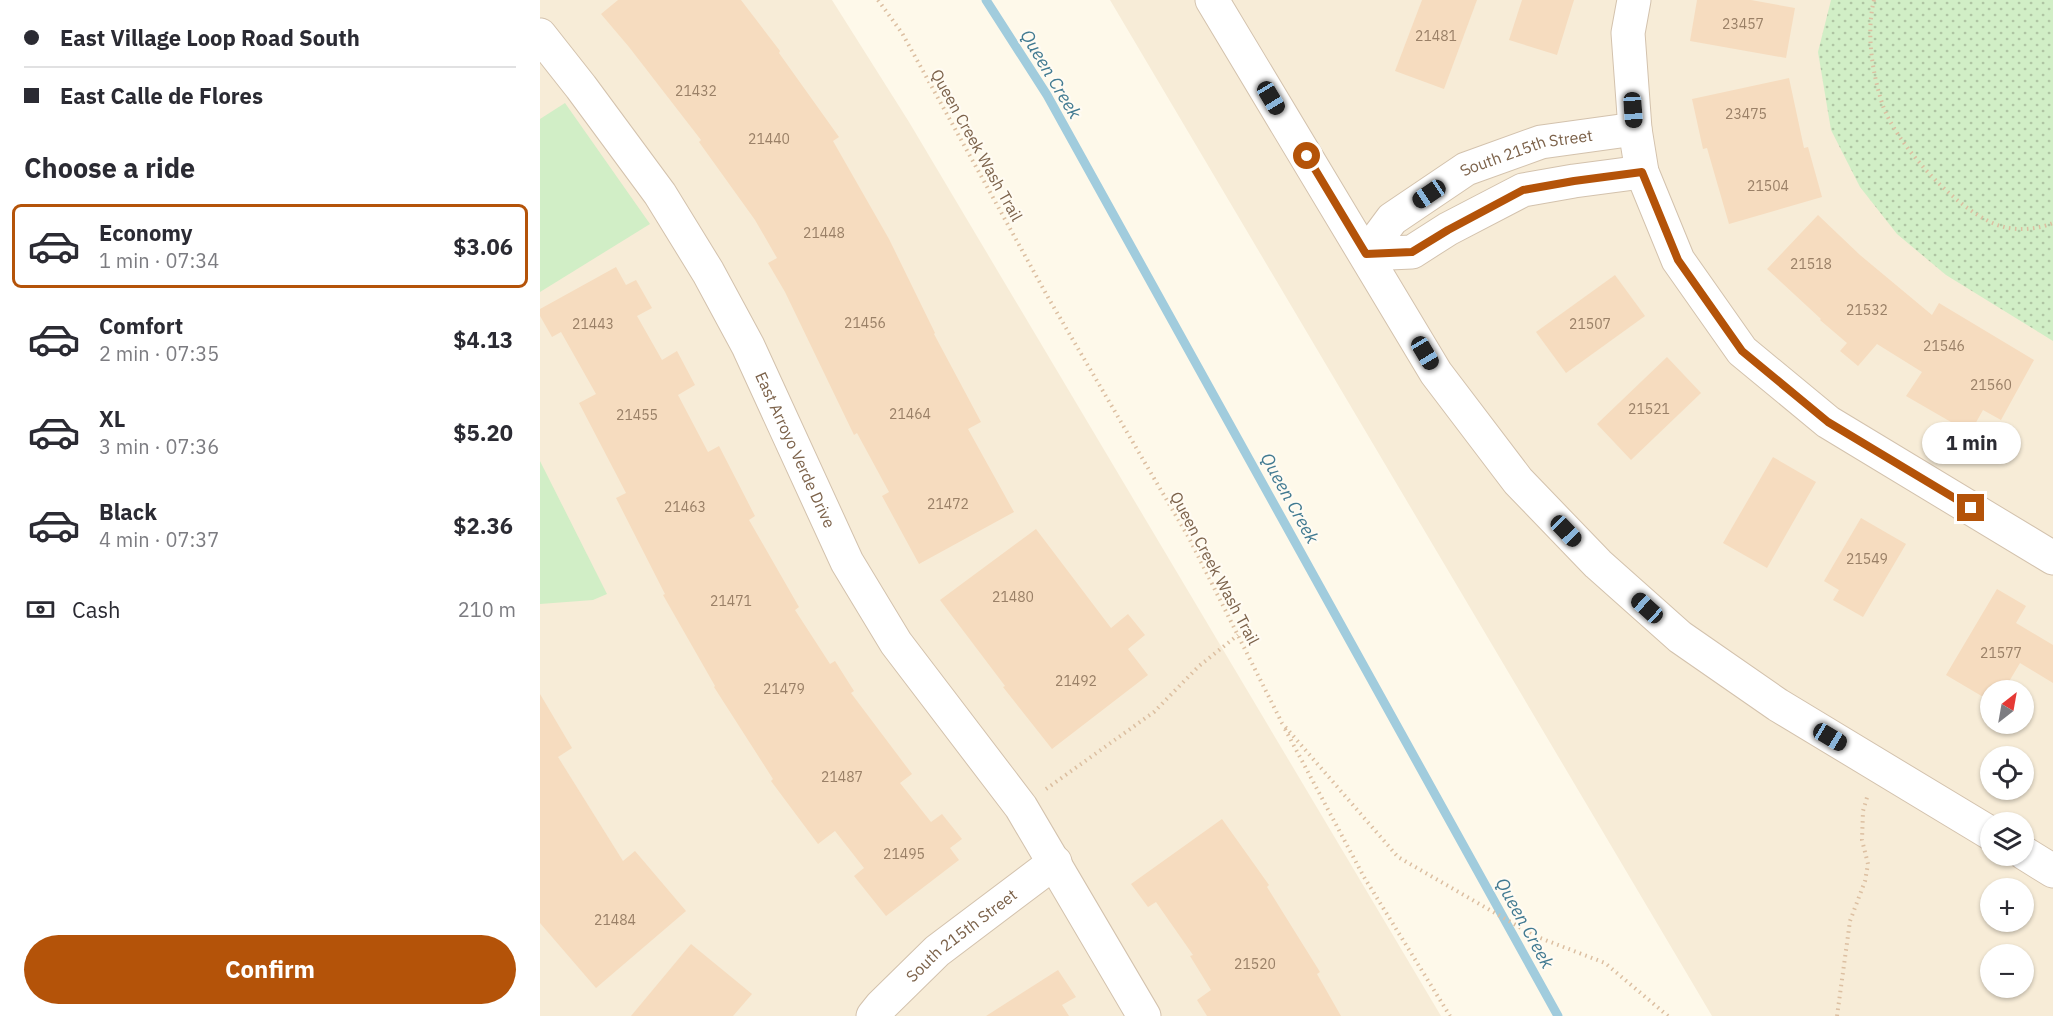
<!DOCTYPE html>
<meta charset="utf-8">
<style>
body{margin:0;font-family:"IBM Plex Sans",sans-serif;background:#f7f7f7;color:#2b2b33;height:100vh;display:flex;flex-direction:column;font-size:22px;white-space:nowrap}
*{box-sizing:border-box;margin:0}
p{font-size:20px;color:#7c7c81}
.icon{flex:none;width:33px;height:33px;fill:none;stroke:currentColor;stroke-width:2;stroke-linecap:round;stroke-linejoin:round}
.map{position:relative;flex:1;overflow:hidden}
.details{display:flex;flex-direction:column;background:#fff;width:540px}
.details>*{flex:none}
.hud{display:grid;align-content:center;height:132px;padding:0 24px;background:#fff}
.needle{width:39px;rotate:31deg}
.buttons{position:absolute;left:1440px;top:680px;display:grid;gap:12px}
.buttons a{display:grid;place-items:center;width:54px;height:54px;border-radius:50%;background:#fff;box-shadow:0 2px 4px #0004;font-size:30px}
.end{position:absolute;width:27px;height:27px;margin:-14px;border:8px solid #b45309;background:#fff;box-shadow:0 0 0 3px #fff}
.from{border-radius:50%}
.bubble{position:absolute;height:42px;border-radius:21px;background:#fff;box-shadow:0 2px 4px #0004;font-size:20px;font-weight:700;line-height:42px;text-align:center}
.car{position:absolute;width:18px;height:36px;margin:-18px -9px;border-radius:8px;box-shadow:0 0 4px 2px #0007;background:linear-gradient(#222 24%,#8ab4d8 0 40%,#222 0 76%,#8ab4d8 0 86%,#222 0)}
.hud b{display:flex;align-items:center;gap:21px;height:57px;font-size:22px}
.hud b+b{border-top:2px solid #e1e1e2}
.hud i{width:15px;height:15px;background:#2b2b33}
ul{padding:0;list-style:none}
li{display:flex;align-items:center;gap:18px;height:84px;margin:0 12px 9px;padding:0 12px;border:3px solid transparent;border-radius:9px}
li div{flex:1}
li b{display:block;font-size:22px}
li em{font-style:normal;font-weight:700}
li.on{border-color:#b45309}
li>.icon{width:54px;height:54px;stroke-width:1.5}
h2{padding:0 24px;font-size:27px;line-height:72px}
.pay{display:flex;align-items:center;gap:15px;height:66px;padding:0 24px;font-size:22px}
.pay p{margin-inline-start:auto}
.action{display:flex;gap:12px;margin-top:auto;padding:12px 24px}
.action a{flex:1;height:69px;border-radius:36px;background:#b45309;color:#fff;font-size:24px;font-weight:700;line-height:69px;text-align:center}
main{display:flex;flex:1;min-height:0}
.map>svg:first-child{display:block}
.residential{fill:#f7ecd7;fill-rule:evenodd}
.grass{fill:url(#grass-dots)}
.park{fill:#d1eec6}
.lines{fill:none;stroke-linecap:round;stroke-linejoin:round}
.stream{stroke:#a1ccdd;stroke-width:9}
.building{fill:#f6dcbf}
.minor-casing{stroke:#d3c2ad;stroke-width:35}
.tertiary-casing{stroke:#d3c2ad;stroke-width:35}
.path{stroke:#dcbfa1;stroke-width:4;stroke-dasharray:1.5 4.5;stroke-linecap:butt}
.minor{stroke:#fff;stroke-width:33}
.tertiary{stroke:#fff;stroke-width:33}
.route{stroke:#b45309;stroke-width:8}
.labels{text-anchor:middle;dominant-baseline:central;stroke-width:4.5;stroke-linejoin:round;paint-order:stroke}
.number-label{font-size:14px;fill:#9a8067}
.street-label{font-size:16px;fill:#7c624a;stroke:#fffbf2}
.water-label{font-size:18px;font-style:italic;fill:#417a91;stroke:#fffbf2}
</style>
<main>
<section class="details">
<div class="hud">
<b><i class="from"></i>East Village Loop Road South</b>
<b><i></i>East Calle de Flores</b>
</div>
<h2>Choose a ride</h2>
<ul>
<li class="on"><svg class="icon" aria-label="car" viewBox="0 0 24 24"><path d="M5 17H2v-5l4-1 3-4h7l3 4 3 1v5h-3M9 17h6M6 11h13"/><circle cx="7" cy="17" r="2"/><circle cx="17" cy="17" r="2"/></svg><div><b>Economy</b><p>1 min · 07:34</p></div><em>$3.06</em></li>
<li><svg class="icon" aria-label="car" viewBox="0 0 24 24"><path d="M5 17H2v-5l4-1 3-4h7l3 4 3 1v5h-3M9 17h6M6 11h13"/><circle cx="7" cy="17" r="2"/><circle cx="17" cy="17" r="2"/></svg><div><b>Comfort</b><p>2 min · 07:35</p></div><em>$4.13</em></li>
<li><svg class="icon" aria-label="car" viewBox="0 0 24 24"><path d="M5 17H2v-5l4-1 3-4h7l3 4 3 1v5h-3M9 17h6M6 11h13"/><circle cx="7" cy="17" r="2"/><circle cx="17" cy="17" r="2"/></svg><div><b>XL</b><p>3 min · 07:36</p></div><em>$5.20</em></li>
<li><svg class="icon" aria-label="car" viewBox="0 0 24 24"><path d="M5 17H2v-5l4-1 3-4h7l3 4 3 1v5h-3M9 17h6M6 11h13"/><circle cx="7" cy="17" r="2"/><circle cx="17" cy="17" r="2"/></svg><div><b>Black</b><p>4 min · 07:37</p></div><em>$2.36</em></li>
</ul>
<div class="pay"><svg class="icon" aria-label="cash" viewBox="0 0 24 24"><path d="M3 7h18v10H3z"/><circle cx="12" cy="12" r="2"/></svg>Cash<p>210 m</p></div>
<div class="action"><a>Confirm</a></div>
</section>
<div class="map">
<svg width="1513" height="1016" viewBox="0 0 1513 1016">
<defs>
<pattern id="grass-dots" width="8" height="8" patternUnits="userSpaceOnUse" patternTransform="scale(1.5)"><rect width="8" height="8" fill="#d1eec6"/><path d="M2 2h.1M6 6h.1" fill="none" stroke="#afc4a3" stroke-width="1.8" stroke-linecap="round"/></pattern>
</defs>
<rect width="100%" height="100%" fill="#fef9ea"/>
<g class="residential">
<path d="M 0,0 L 292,0 L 369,122 L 901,1016 L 0,1016 Z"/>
<path d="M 570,0 L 1513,0 L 1513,1016 L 1172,1016 ZM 1450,690 L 1484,690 L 1484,723 L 1450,723 ZM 1450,756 L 1484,756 L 1484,789 L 1450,789 ZM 1450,822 L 1484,822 L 1484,855 L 1450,855 ZM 1450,888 L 1484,888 L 1484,921 L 1450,921 ZM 1450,954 L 1484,954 L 1484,987 L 1450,987 Z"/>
</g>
<path class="grass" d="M 1291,0 L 1513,0 L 1513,341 L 1406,275 L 1357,234 L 1320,187 L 1291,130 L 1278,52 Z"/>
<g class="park">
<path d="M 25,103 L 110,224 L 0,292 L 0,119 Z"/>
<path d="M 0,461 L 67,594 L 53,600 L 0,604 Z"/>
</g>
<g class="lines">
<path class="stream" d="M 446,0 L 507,95 L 1018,1016"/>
</g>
<g class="building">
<path d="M 78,0 L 201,0 L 240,51 L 239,53 L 299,137 L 293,141 L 349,239 L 395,333 L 394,334 L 441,422 L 428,429 L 474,512 L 379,564 L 342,496 L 349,492 L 317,433 L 314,435 L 245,292 L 228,263 L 237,258 L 215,220 L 159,142 L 161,140 L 89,47 L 61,14 Z"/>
<path d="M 882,0 L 937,0 L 904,89 L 855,71 Z"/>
<path d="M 982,0 L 1034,0 L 1017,55 L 969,40 Z"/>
<path d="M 1157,0 L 1211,0 L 1255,8 L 1246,58 L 1150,41 Z"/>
<path d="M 1249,78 L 1264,148 L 1268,147 L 1282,197 L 1189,224 L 1167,148 L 1163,149 L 1152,99 Z"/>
<path d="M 1278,215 L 1320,255 L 1392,315 L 1399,303 L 1494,360 L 1461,420 L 1443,410 L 1430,433 L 1366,396 L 1382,372 L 1337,344 L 1318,366 L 1300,351 L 1307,343 L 1280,320 L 1281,319 L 1227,269 Z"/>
<path d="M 76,267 L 86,285 L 96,280 L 112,308 L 97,316 L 122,360 L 137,351 L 155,385 L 138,395 L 168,452 L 179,446 L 215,516 L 209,520 L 259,607 L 255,610 L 290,664 L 295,661 L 314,691 L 311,693 L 372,774 L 360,783 L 391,822 L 402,814 L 422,839 L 410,848 L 419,860 L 346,916 L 314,876 L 324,868 L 295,831 L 278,844 L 231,781 L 233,779 L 174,687 L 175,686 L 123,595 L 125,594 L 76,498 L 86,493 L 39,403 L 56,394 L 21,332 L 12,337 L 0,316 L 0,309 Z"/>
<path d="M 1075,275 L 1105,316 L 1026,373 L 996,332 Z"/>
<path d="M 1127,357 L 1161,393 L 1091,460 L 1057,424 Z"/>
<path d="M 1233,457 L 1276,482 L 1227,568 L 1183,543 Z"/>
<path d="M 1321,518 L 1366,544 L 1323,617 L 1293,600 L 1299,590 L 1284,581 Z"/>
<path d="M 496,529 L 571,628 L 588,614 L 605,635 L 588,649 L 608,675 L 512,749 L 463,687 L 465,686 L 400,600 Z"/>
<path d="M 1457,589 L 1486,606 L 1476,623 L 1513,645 L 1513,683 L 1480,663 L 1464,690 L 1450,690 L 1450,701 L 1406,675 Z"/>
<path d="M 0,694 L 32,748 L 18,757 L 83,861 L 95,851 L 146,911 L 56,988 L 0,923 Z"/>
<path d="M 682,819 L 729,885 L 727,887 L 780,972 L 777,974 L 801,1016 L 667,1016 L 657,1000 L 671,990 L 650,956 L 653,955 L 616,902 L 608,907 L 591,884 Z"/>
<path d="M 151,944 L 212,994 L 193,1016 L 91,1016 Z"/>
<path d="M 518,970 L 536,997 L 522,1005 L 529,1016 L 446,1016 Z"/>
</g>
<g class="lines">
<defs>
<g id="minor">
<path d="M 1094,0 L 1088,33 L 1095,129 L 1102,172 L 1138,260 L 1202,351 L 1288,422 L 1513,558"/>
<path id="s1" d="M 0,35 L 41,87 L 120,194 L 168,272 L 208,346 L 307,562 L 356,643 L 481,807 L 604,1016"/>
<path id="s2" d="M 826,254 L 852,219 L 926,169 L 1001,142 L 1095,129"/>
<path d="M 826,254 L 872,252 L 908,229 L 983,190 L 1034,181 L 1102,172"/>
<path id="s3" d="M 333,1016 L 341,1006 L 397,951 L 515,862"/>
</g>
<g id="tertiary">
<path d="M 672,0 L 896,373 L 978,481 L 1058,564 L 1140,637 L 1238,705 L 1450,833"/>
<path d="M 1484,853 L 1513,871"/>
</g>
</defs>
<use href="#minor" class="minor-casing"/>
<use href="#tertiary" class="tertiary-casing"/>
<g class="path">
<path d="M 338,0 L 362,33 L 509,299 L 649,538 L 742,723 L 858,857 L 995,936 L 1065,963 L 1128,1016"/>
<path d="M 1334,0 C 1326,33 1332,71 1342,103 C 1355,144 1422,217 1464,227 C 1479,231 1499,229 1513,223"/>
<path d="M 745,729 L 824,877 L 910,1016"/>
<path d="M 506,789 L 614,712 L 659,666 L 698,635"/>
<path d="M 1297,1016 L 1310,921 L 1325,881 L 1328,864 L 1322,840 L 1323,811 L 1328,794"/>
</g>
<use href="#minor" class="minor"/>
<use href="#tertiary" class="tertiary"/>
</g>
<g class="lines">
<path class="route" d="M 767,156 L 826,254 L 872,252 L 908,230 L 983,190 L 1034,181 L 1102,172 L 1138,260 L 1202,351 L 1288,422 L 1431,508"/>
</g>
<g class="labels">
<g class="number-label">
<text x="1203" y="24">23457</text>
<text x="896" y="36">21481</text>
<text x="156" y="91">21432</text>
<text x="1206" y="114">23475</text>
<text x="229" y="139">21440</text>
<text x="1228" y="186">21504</text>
<text x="284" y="233">21448</text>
<text x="1271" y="264">21518</text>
<text x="1327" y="310">21532</text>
<text x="325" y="323">21456</text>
<text x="53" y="324">21443</text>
<text x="1050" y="324">21507</text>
<text x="1404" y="346">21546</text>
<text x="1451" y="385">21560</text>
<text x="1109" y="409">21521</text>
<text x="370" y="414">21464</text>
<text x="97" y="415">21455</text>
<text x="408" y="504">21472</text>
<text x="145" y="507">21463</text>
<text x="1327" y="559">21549</text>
<text x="473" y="597">21480</text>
<text x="191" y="601">21471</text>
<text x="1461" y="653">21577</text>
<text x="536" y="681">21492</text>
<text x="244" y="689">21479</text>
<text x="302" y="777">21487</text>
<text x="364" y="854">21495</text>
<text x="75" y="920">21484</text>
<text x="715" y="964">21520</text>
</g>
<g class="street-label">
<text transform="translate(437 145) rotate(61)">Queen Creek Wash Trail</text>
<text stroke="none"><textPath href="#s2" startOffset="196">South 215th Street</textPath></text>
<text stroke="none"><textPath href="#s1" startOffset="489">East Arroyo Verde Drive</textPath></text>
<text transform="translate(675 568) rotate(62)">Queen Creek Wash Trail</text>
<text stroke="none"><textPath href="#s3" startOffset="120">South 215th Street</textPath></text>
</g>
<g class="water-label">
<text transform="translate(511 74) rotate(59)">Queen Creek</text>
<text transform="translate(750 498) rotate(61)">Queen Creek</text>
<text transform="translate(985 923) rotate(61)">Queen Creek</text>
</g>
</g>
</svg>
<div class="buttons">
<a><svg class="needle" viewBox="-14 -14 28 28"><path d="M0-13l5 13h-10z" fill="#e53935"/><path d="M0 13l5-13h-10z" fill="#7c7c81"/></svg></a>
<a><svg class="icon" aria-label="locate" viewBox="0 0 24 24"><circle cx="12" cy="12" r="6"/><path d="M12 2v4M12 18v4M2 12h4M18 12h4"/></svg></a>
<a><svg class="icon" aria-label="layers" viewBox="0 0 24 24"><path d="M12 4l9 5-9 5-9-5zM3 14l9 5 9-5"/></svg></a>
<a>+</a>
<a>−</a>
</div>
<i class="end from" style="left:767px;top:156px"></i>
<i class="end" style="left:1431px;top:508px"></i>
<div class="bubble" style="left:1382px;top:422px;width:99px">1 min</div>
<i class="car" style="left:731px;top:98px;rotate:149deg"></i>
<i class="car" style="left:1093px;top:110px;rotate:176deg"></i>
<i class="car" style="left:889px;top:194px;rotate:236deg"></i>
<i class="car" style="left:885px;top:353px;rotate:149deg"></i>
<i class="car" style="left:1026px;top:531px;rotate:136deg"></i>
<i class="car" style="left:1107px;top:608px;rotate:312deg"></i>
<i class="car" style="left:1290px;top:737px;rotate:121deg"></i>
</div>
</main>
